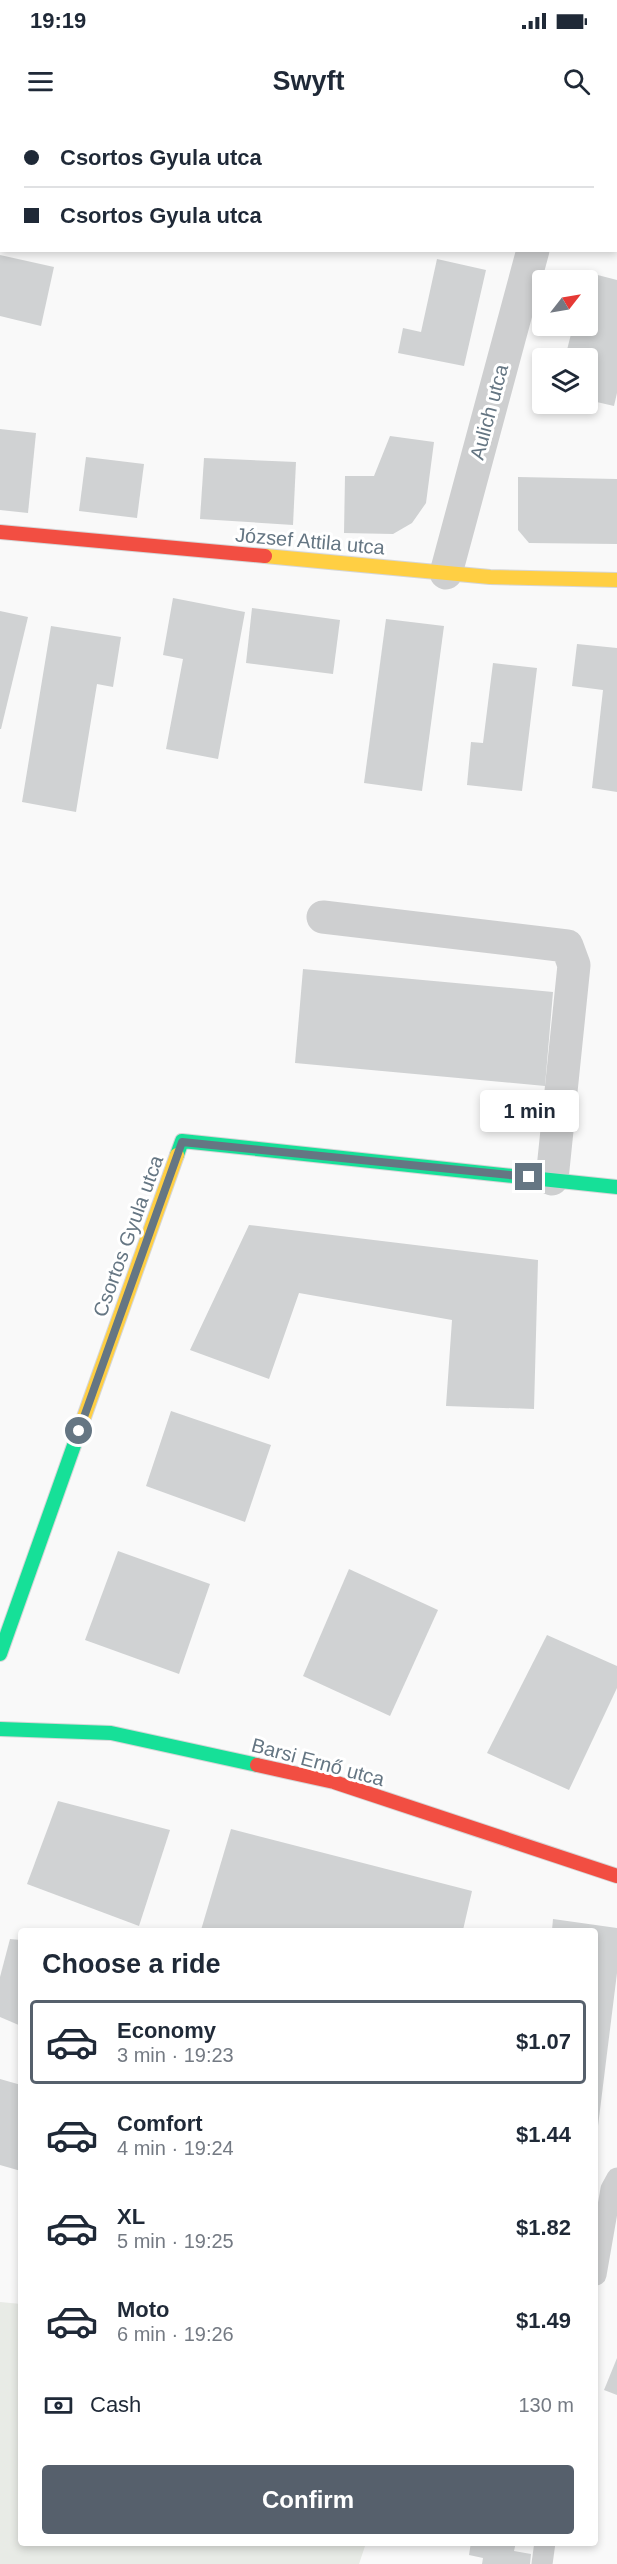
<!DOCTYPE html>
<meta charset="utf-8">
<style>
body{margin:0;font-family:Arial,sans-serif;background:#f2f2f3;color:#1f2937;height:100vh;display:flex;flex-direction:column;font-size:22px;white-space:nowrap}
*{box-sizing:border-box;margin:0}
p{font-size:20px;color:#747a83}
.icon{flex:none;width:33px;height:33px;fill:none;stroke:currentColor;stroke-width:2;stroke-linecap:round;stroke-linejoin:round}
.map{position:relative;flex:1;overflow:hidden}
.sheet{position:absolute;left:18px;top:1808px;width:580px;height:618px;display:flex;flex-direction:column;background:#fff;border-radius:6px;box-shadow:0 3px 9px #0003}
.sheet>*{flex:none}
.hud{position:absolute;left:0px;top:0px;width:618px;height:132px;box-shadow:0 3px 9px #0003;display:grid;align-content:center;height:132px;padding:0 24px;background:#fff}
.needle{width:39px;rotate:59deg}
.buttons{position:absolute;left:532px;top:150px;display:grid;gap:12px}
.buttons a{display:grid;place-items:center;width:66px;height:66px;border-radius:6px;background:#fff;box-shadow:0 3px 9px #0003;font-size:30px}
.end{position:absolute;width:27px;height:27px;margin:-14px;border:8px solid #657683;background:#fff;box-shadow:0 0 0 3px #fff}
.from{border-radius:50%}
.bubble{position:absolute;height:42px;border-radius:6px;background:#fff;box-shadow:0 3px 9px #0003;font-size:20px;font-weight:700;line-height:42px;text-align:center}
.hud b{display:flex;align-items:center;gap:21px;height:57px;font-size:22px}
.hud b+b{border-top:2px solid #e0e1e3}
.hud i{width:15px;height:15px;background:#1f2937}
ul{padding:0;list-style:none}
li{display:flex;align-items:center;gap:18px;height:84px;margin:0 12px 9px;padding:0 12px;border:3px solid transparent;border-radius:6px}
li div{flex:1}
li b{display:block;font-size:22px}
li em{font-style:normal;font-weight:700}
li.on{border-color:#56606c}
li>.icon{width:54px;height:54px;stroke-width:1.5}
h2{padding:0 24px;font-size:27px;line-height:72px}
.pay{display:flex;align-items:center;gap:15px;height:66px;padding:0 24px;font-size:22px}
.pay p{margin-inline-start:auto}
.primary-button{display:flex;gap:12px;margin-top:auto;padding:12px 24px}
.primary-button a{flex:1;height:69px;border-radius:6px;background:#56606c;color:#fff;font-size:24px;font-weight:700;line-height:69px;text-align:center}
.status{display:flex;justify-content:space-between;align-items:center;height:42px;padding:0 30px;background:#fff;direction:ltr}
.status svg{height:16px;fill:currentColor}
header{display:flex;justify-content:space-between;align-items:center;height:78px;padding:0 24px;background:#fff;font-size:27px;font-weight:700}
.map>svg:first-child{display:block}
.green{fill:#e8ebe6}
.building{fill:#d0d2d3}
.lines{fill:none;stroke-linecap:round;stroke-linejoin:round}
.fast-casing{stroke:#d5d6d7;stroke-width:16}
.slow-casing{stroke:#d5d6d7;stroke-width:16}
.jam-casing{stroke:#d5d6d7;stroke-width:16}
.lane{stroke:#cecfd0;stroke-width:21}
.street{stroke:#cecfd0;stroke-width:33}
.fast{stroke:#16e098;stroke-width:14}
.slow{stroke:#ffcf43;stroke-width:14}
.jam{stroke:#f24e42;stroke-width:14}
.route{stroke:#657683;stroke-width:8}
.labels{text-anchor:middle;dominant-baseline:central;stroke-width:6;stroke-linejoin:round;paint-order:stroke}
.street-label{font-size:20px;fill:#657683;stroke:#fff}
</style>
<div class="status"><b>19:19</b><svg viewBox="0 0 49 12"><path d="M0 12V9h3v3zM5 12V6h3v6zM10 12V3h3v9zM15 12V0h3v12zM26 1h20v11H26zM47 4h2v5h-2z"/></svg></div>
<header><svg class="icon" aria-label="menu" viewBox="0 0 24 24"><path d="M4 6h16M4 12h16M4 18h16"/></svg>Swyft<svg class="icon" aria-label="search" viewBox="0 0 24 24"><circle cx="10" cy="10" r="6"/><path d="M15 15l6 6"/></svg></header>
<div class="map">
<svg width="617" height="2444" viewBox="0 0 617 2444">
<rect width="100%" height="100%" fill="#f9f9f9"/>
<path class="green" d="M 0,2182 L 21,2184 L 21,2422 L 366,2423 L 359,2444 L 0,2444 Z"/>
<g class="building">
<path d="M 0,135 L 54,147 L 41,206 L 0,196 Z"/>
<path d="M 437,139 L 486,150 L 464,246 L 398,233 L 403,208 L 421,212 Z"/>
<path d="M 586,152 L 617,160 L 617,273 L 614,286 L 588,280 L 588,238 L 565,238 L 573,206 L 588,206 L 588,160 L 584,160 Z"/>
<path d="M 0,309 L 36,313 L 28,393 L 0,390 Z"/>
<path d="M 390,316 L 434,322 L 426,383 L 412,403 L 393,414 L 344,413 L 345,356 L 374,356 Z"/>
<path d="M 86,337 L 144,344 L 137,398 L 79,391 Z"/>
<path d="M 204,338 L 296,342 L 293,405 L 200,399 Z"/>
<path d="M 518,357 L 617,359 L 617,424 L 529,423 L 518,410 Z"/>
<path d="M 173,478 L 245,492 L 218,639 L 166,629 L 183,539 L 163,535 Z"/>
<path d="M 252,488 L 340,500 L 333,554 L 246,543 Z"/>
<path d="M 0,491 L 28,497 L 1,609 L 0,609 Z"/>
<path d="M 386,499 L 444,506 L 422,671 L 364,663 Z"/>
<path d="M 51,506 L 121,517 L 113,567 L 97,564 L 76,692 L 22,682 Z"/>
<path d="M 577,524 L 617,528 L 617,672 L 592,668 L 603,570 L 572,566 Z"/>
<path d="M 493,543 L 537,548 L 522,671 L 467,665 L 471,622 L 483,623 Z"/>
<path d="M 303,849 L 553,872 L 545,966 L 295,943 Z"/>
<path d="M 249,1105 L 538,1140 L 534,1289 L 446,1286 L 452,1200 L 299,1173 L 269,1259 L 190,1230 Z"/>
<path d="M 171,1291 L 271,1325 L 245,1402 L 146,1366 Z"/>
<path d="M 118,1431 L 210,1464 L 179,1554 L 85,1520 Z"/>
<path d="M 349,1449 L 438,1490 L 390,1596 L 303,1556 Z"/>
<path d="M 547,1515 L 617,1546 L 617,1568 L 569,1670 L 487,1633 Z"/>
<path d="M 58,1681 L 170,1710 L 139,1806 L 27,1764 Z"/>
<path d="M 231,1709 L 472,1771 L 463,1810 L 201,1810 Z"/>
<path d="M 553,1799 L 617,1808 L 617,1853 L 597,2014 L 596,1810 L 552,1810 Z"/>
<path d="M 10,1819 L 21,1820 L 21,1906 L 0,1897 L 0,1857 Z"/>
<path d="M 0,1959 L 21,1965 L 21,2051 L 0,2045 Z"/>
<path d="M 617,2238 L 617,2275 L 604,2270 Z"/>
<path d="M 471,2422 L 516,2422 L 514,2431 L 531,2434 L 530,2444 L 482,2444 L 483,2438 L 469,2435 Z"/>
</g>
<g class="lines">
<defs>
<g id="fast">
<path d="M 177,1035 L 182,1021 L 617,1067"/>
<path d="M 0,1534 L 83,1300"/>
<path d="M 0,1609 L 111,1613 L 257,1645"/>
</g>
<g id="slow">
<path d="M 265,436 L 490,457 L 617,460"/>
<path d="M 83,1300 L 177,1035"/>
</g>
<g id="jam">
<path d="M 0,412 L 265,436"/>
<path d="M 257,1645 L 334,1662 L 617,1756"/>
</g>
</defs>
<use href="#fast" class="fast-casing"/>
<use href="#slow" class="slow-casing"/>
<use href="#jam" class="jam-casing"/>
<g class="lane">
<path d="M 596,2155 L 611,2069 L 617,2058"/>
<path d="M 542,2444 L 545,2422"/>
</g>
<g class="street">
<path d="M 567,2 L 567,0"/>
<path d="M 446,453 L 533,130"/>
<path d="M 323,797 L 567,826 L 574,845 L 552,1059"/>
</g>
<use href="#fast" class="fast"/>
<use href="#slow" class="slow"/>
<use href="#jam" class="jam"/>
</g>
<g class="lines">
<path class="route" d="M 79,1311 L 182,1022 L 529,1057"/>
</g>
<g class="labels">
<g class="street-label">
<text transform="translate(489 292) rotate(-75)">Aulich utca</text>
<text transform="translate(310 421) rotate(5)">József Attila utca</text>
<text transform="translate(128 1116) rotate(-70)">Csortos Gyula utca</text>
<text transform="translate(318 1642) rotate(15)">Barsi Ernő utca</text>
</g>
</g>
</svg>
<div class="buttons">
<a><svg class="needle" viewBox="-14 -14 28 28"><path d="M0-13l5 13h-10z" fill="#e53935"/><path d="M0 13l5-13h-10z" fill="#747a83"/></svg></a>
<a><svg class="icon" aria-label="layers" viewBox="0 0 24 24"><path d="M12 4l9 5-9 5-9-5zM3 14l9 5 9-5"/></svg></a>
</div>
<i class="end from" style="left:79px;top:1311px"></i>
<i class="end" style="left:529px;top:1057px"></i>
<div class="bubble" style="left:480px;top:970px;width:99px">1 min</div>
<div class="hud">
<b><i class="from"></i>Csortos Gyula utca</b>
<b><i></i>Csortos Gyula utca</b>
</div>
<section class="sheet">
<h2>Choose a ride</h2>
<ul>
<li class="on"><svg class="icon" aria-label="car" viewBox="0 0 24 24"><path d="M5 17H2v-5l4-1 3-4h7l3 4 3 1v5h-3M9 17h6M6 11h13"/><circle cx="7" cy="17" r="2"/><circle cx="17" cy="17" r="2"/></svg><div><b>Economy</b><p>3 min · 19:23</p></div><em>$1.07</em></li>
<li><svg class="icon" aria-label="car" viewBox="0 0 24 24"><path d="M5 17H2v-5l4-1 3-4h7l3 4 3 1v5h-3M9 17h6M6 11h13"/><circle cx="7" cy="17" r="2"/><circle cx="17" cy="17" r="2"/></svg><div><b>Comfort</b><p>4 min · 19:24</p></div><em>$1.44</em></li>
<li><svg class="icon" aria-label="car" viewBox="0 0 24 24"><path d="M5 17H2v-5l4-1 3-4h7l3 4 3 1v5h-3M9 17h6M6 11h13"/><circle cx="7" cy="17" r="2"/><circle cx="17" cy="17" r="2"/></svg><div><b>XL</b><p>5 min · 19:25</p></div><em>$1.82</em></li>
<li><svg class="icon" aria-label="car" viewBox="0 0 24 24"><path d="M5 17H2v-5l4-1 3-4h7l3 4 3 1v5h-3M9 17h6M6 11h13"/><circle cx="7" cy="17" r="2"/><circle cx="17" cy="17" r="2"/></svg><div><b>Moto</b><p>6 min · 19:26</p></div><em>$1.49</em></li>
</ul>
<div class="pay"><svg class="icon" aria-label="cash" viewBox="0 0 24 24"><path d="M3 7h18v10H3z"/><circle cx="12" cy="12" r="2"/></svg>Cash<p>130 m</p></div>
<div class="primary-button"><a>Confirm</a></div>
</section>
</div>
